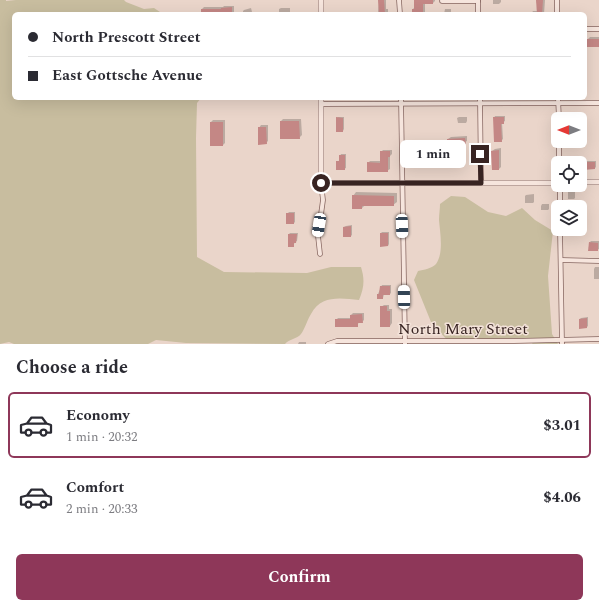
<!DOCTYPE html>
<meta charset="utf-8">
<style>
body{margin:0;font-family:Spectral,serif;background:#f2f2f3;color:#2b2b33;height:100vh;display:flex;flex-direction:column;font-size:15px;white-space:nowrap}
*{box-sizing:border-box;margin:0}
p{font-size:13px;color:#7c7c81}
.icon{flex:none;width:22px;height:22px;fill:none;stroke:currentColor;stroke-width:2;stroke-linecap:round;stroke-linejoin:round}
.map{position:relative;height:344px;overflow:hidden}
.side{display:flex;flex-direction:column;background:#fff;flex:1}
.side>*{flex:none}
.banner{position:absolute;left:12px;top:12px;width:575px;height:88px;border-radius:6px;box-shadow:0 4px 16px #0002;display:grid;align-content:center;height:88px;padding:0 16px;background:#fff}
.needle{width:26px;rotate:270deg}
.fabs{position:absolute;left:551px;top:112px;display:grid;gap:8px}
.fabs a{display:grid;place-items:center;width:36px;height:36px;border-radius:6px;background:#fff;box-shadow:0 4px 16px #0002;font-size:20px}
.end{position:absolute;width:18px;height:18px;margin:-9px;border:5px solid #382422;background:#fff;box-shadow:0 0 0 2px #fff}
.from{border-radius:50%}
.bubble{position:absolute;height:28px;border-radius:6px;background:#fff;box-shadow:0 4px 16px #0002;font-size:13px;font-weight:700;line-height:28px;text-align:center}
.car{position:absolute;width:12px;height:24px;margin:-12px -6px;border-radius:5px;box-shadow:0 0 3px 1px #0007;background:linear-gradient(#fff 24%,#345 0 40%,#fff 0 76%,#345 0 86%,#fff 0)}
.banner b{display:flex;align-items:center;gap:14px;height:38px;font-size:15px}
.banner b+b{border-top:1px solid #e1e1e2}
.banner i{width:10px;height:10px;background:#2b2b33}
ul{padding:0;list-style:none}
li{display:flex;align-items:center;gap:12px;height:66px;margin:0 8px 6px;padding:0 8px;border:2px solid transparent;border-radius:6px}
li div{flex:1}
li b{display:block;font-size:15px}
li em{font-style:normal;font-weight:700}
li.current{border-color:#8e3759}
li>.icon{width:36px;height:36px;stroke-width:1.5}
h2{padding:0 16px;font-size:18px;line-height:48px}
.button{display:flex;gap:8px;margin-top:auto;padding:8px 16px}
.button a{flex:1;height:46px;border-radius:6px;background:#8e3759;color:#fff;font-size:16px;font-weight:700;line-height:46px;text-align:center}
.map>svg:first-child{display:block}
.green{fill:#c8bd9f}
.shadow{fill:#0003}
.building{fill:#c48785}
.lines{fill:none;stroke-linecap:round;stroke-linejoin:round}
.minor-casing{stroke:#866660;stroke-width:5.5}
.tertiary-casing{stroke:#866660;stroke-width:6}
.minor{stroke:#f6e5dd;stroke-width:4}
.tertiary{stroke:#f6e5dd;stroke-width:5}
.route{stroke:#382422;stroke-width:5}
.labels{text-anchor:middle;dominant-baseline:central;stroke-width:3;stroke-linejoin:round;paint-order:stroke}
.street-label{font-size:16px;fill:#382422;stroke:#f3e2d9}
</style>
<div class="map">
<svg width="599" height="344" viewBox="0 0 599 344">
<rect width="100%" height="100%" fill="#ead5ca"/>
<g class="green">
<path d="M 0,0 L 6,0 L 6,1 L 16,0 L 124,0 L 126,2 L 144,9 L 154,8 L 163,14 L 14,14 L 14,98 L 201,98 L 197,103 L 196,138 L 197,257 L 224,272 L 307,273 L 331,267 L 361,267 C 365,280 364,288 359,300 C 340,298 321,295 311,314 C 307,320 305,329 301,334 C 297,339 289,339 285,344 L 186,343 L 156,340 L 148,344 L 14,344 L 9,342 L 0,344 Z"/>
<path d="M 451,196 L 465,197 L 488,212 L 506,216 L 522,208 L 535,220 L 553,231 L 548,276 L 552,334 L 558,344 L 533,344 L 525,338 L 447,340 L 431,322 L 414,280 L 418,271 C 424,270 432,268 436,264 C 444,253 440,232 439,220 C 439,214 440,209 440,204 Z"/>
</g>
<g class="shadow">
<path d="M 379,0 L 386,0 L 386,9 L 388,9 L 388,14 L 378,14 Z"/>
<path d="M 415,0 L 435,0 L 435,1 L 433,3 L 425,3 L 425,13 L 423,14 L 413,14 L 413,9 L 415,7 Z"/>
<path d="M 493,0 L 501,0 L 501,2 L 499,4 L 493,4 Z"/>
<path d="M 537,0 L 545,0 L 544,14 L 531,14 L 533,11 L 538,11 Z"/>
<path d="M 224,6 L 234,6 L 234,14 L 202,14 L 202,9 L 204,7 L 223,7 Z"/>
<path d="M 251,8 L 252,12 L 251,14 L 243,14 L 243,11 L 244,10 Z"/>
<path d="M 281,8 L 290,8 L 290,14 L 279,14 L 279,9 Z"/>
<path d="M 445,9 L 451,9 L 451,14 L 444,14 Z"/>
<path d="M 461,12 L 467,12 L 468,14 L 460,14 Z"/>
<path d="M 590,37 L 599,37 L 599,46 L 587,40 Z"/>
<path d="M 585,75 L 586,87 L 585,88 Z"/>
<path d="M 575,114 L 583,114 L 583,132 L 581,134 L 580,119 L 573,119 L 573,116 Z"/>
<path d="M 495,116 L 505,116 L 505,121 L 502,123 L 503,139 L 501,141 L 494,118 Z"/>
<path d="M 338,117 L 344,117 L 344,129 L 343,131 L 337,118 Z"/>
<path d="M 459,117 L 467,117 L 467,121 L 466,123 L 458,123 L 457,118 Z"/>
<path d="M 283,119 L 301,119 L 302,135 L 299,138 L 281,121 Z"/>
<path d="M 213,120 L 225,120 L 225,143 L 223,145 L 211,122 Z"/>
<path d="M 261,125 L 268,125 L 268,141 L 266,143 L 259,128 Z"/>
<path d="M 467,136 L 467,141 L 460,145 L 448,139 L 451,137 Z"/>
<path d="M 501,148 L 501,167 L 499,169 L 492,151 L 495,149 Z"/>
<path d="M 383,150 L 392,150 L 392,154 L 390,156 L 390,169 L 387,171 L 368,163 L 370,161 L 381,161 L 381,152 Z"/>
<path d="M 341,154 L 346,154 L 346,168 L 344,169 L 337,162 L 340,160 L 340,156 Z"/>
<path d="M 585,161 L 596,161 L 596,167 L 595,168 L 584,169 L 584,162 Z"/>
<path d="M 570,188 L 575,188 L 575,198 L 574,199 L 568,199 L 568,189 Z"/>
<path d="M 356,192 L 397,193 L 397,202 L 393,205 L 365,205 L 362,208 L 353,208 L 353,196 Z"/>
<path d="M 534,194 L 534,202 L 533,203 L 525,203 L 525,196 L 526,195 Z"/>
<path d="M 542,204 L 549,204 L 549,209 L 548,210 L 541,210 L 541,206 Z"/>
<path d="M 289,212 L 295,212 L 295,222 L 294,223 L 287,214 Z"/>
<path d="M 580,214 L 584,214 L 584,217 L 586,217 L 587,221 L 584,223 L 582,226 L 580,226 Z"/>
<path d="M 352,225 L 352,235 L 351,236 L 344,227 L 346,226 Z"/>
<path d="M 382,232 L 389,232 L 389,244 L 388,246 L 381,233 Z"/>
<path d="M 290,233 L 298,233 L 297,241 L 295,242 L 293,246 L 289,234 Z"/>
<path d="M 591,241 L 599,241 L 599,249 L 597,250 L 590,242 Z"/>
<path d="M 595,267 L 599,267 L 599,279 L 594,279 L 594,269 Z"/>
<path d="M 382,285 L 391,285 L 391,293 L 390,294 L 384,294 L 383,298 L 378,294 Z"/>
<path d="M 384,305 L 389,305 L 389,309 L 392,309 L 392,323 L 390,326 L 381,307 Z"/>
<path d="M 353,313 L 364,313 L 364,320 L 362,322 L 359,322 L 357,326 L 336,320 L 338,318 L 351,318 L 351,315 Z"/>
<path d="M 588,317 L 588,326 L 587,327 L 580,319 L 581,318 Z"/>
<path d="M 299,342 L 306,342 L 306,344 L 298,344 Z"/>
</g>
<g class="building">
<path d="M 378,0 L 384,0 L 385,14 L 379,14 Z"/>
<path d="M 414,0 L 433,0 L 433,4 L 423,4 L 423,14 L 412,14 L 412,9 L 414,9 Z"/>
<path d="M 536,0 L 543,0 L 542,14 L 537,14 Z"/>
<path d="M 232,7 L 232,14 L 201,14 L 201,9 L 221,9 L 221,8 Z"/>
<rect x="586" y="39" width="13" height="8"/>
<path d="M 336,117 L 343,118 L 343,132 L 336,132 Z"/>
<path d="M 493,117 L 504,117 L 504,124 L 501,124 L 502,142 L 494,142 Z"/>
<path d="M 280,121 L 299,121 L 300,139 L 280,139 Z"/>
<rect x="210" y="122" width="13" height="24"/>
<path d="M 258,127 L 266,127 L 267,144 L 258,145 Z"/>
<path d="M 465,138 L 466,144 L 461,144 L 461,146 L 447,146 L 447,139 Z"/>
<path d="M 499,150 L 499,170 L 492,170 L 491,151 Z"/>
<path d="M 380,151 L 390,151 L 390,157 L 388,157 L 388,172 L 367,172 L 367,162 L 380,163 Z"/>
<path d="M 339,155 L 345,155 L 345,170 L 336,170 L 336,161 L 339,161 Z"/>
<path d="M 583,162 L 595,162 L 595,169 L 583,170 Z"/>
<path d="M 352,195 L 394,196 L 394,206 L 362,206 L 362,209 L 352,209 Z"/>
<rect x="286" y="213" width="8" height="11"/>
<path d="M 351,226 L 351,237 L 343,237 L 343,227 Z"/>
<path d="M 380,233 L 388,233 L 388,246 L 380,247 Z"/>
<path d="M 288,234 L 297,234 L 296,243 L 294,243 L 294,247 L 288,247 Z"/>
<path d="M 589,242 L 598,243 L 598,251 L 588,251 Z"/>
<path d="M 380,286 L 390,286 L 390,295 L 383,295 L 383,299 L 377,299 L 377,294 L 379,294 Z"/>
<path d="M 380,306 L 387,306 L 387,311 L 390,311 L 390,327 L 380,327 Z"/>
<path d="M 362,314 L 363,323 L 358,323 L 358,327 L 335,327 L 335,319 L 350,319 L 350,315 Z"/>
<path d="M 587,318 L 587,328 L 579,329 L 579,319 Z"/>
</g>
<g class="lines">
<defs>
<g id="minor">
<path d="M 399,0 L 400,14"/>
<path d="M 478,0 L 478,14"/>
<path d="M 557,0 L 557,14"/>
<path d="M 442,1 L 478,1"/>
<path d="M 585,29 L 599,29"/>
<path d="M 401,98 L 405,344"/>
<path d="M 480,98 L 481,183"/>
<path d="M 558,98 L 559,119"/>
<path d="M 321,104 L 599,103"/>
<path d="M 559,141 L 559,163"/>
<path d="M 560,185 L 560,207"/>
<path d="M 560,229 L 562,344"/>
<path d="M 320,254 L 318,236 L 323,200 L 321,183"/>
<path d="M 561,260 L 599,261"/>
<path d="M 328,344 L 337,341 L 514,341 L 599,339"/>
</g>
<g id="tertiary">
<path d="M 321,0 L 321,14"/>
<path d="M 321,98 L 321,183 L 558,183"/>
<path d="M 580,182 L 599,182"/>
</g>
</defs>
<use href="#minor" class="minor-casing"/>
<use href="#tertiary" class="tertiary-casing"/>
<use href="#minor" class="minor"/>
<use href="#tertiary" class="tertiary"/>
</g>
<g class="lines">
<path class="route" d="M 321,183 L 481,183 L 480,154"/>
</g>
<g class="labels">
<g class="street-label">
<text x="463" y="329">North Mary Street</text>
</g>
</g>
</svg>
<div class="fabs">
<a><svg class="needle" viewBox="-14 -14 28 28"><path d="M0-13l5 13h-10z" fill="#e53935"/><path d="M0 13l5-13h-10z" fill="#7c7c81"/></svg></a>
<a><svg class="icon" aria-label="locate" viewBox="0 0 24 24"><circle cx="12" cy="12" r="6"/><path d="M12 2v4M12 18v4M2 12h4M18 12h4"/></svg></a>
<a><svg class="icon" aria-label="layers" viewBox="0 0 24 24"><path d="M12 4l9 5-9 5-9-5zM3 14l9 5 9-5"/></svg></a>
</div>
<i class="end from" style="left:321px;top:183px"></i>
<i class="end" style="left:480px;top:154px"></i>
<div class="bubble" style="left:400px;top:140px;width:66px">1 min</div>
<i class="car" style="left:319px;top:225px;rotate:189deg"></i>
<i class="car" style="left:402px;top:226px;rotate:178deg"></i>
<i class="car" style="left:404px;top:297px;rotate:359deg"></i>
<div class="banner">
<b><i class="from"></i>North Prescott Street</b>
<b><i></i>East Gottsche Avenue</b>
</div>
</div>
<section class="side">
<h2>Choose a ride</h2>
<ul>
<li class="current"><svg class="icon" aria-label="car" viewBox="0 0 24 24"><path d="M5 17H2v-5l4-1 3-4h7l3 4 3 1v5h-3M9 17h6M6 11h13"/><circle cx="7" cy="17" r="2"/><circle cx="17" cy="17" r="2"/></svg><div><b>Economy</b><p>1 min · 20:32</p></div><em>$3.01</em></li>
<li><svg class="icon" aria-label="car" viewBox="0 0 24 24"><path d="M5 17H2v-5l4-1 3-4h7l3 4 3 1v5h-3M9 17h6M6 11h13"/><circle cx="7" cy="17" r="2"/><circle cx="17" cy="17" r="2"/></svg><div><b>Comfort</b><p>2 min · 20:33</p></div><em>$4.06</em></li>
</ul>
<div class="button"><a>Confirm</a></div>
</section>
